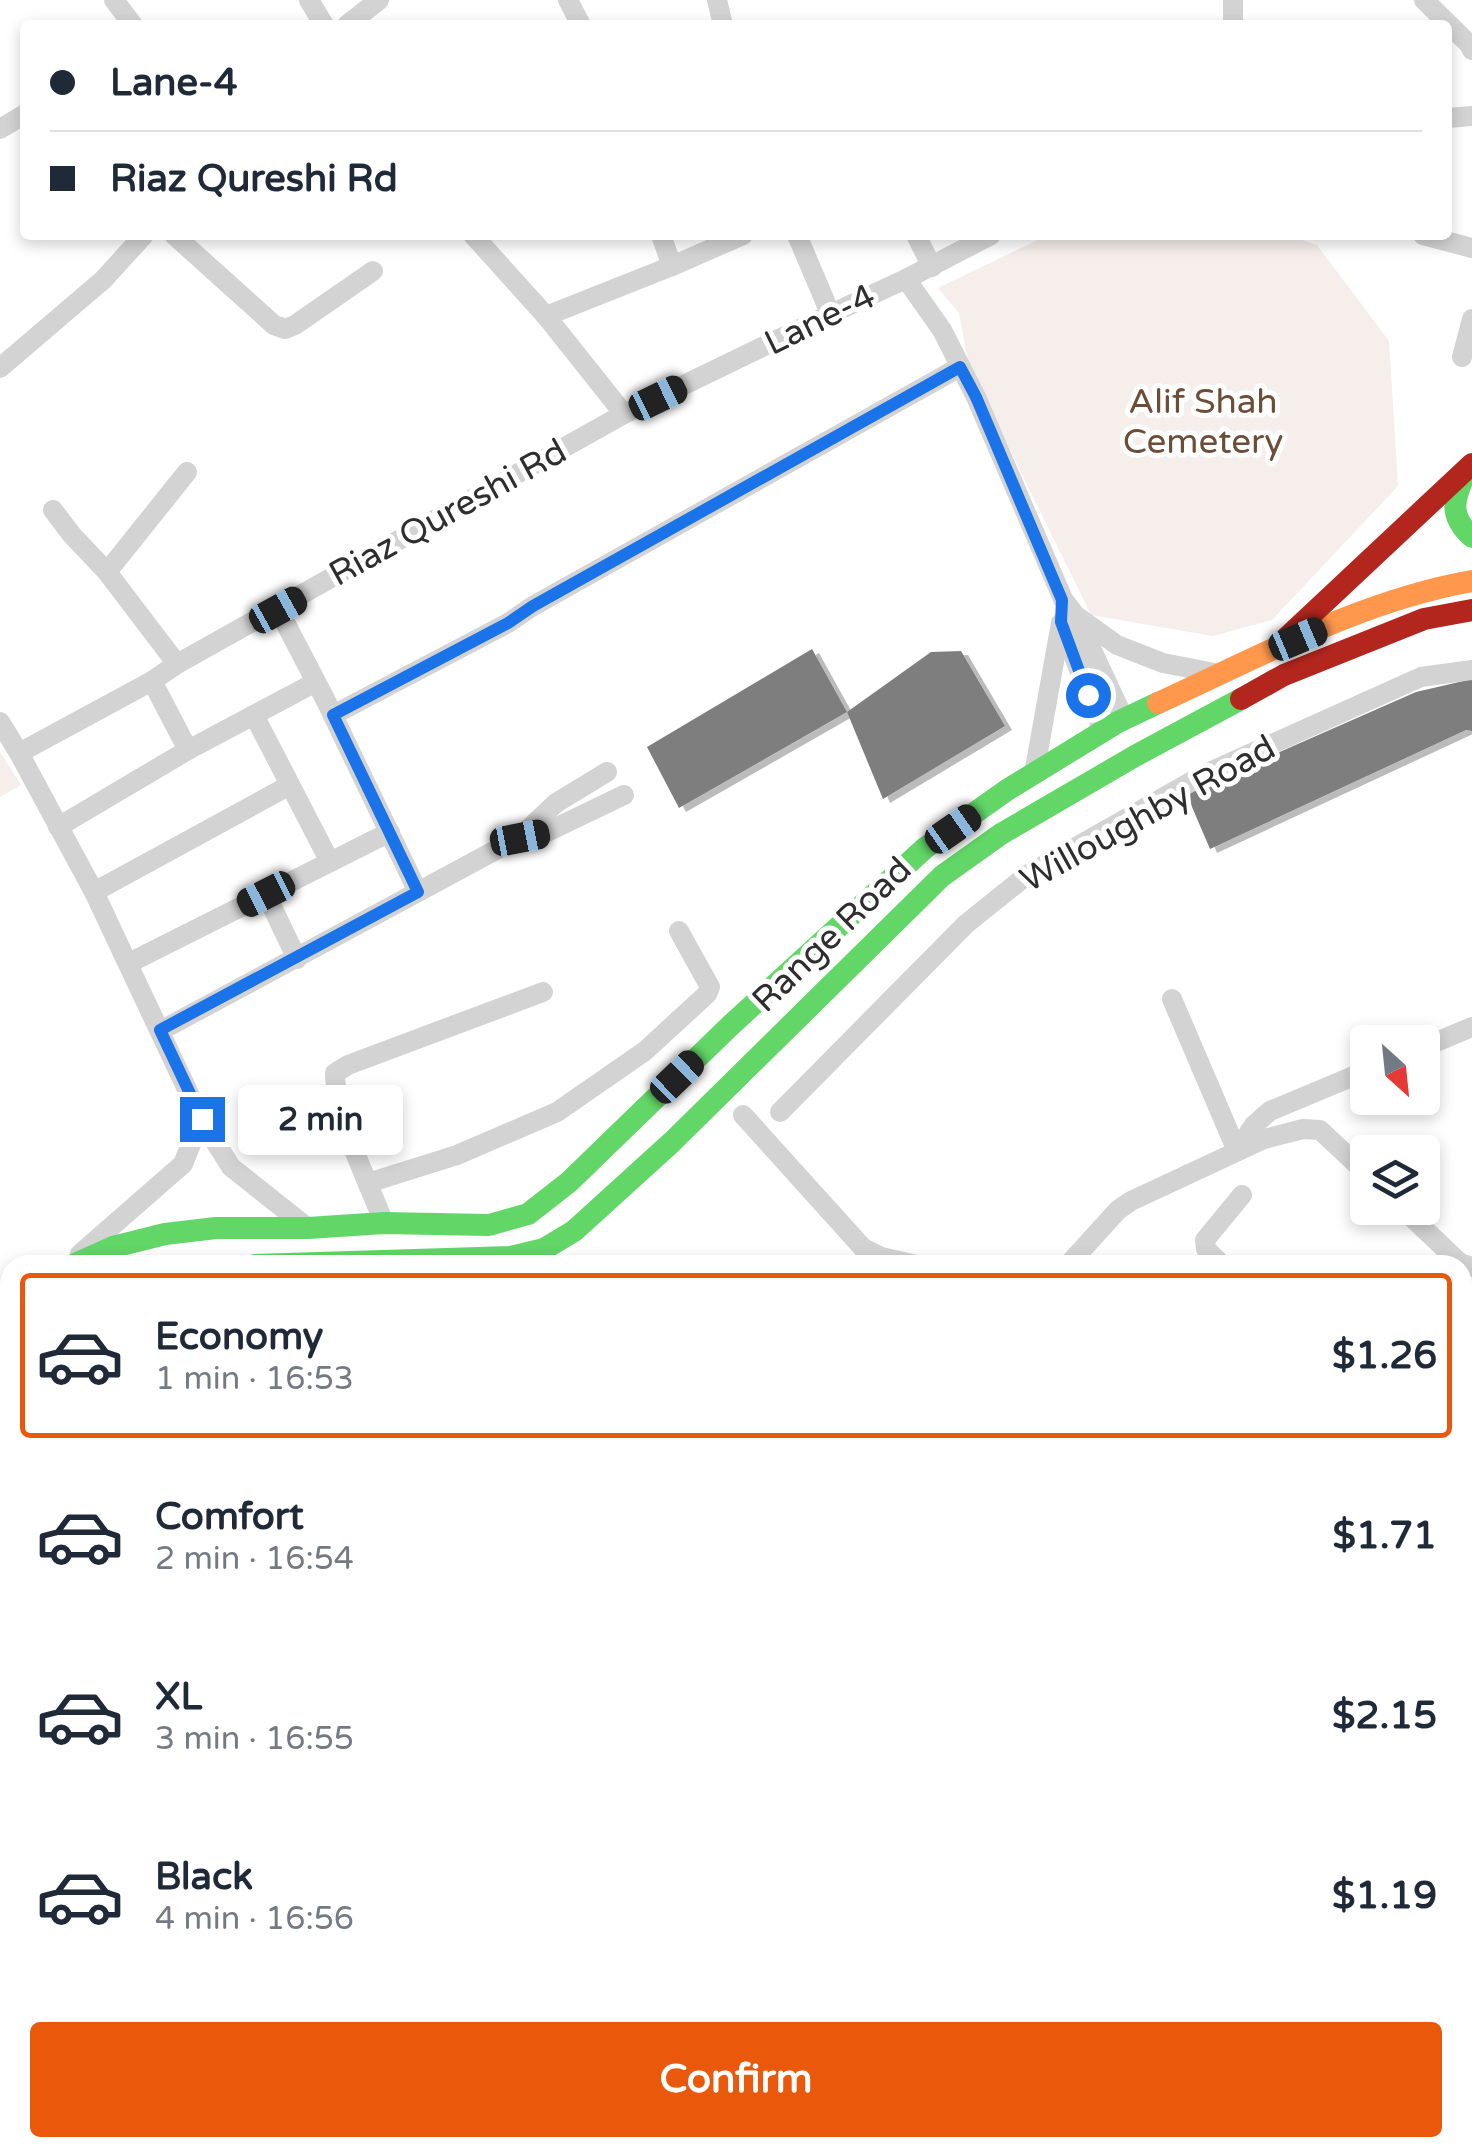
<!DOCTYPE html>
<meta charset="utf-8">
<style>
body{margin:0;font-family:"Varela Round",sans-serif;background:#f2f2f3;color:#1f2937;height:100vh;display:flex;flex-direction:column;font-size:38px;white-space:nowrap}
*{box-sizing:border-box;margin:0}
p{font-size:32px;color:#747a83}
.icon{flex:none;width:55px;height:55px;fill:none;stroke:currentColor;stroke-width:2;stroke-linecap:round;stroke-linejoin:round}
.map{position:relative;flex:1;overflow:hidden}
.sheet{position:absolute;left:0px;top:1255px;width:1472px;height:902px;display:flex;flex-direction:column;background:#fff;border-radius:30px 30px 0 0;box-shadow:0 5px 15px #0003}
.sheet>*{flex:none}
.guide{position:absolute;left:20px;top:20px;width:1432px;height:220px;border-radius:10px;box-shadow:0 5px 15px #0003;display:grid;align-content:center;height:220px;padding:0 30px;background:#fff}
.needle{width:65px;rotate:153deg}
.fabs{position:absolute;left:1350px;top:1025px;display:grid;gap:20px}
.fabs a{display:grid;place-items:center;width:90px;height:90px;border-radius:10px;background:#fff;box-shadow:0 5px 15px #0003;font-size:50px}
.end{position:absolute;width:45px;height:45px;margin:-22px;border:12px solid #1a73e8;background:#fff;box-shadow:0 0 0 5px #fff}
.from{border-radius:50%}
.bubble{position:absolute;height:70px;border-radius:10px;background:#fff;box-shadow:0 5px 15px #0003;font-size:32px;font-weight:700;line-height:70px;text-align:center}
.car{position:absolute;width:30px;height:60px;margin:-30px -15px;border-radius:12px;box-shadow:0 0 8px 2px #0007;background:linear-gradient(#222 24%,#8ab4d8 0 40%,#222 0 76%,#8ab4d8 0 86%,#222 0)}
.guide b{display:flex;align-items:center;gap:35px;height:95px;font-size:38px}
.guide b+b{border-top:2px solid #e0e1e3}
.guide i{width:25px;height:25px;background:#1f2937}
ul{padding:18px 0 0;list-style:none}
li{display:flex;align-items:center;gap:30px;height:165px;margin:0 20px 15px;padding:0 10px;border:5px solid transparent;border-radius:10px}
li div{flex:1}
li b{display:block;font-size:38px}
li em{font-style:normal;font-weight:700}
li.active{border-color:#ea580c}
li>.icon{width:90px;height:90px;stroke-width:1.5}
.cta{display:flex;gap:20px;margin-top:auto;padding:20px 30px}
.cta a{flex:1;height:115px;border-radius:10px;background:#ea580c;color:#fff;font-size:40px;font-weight:700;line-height:115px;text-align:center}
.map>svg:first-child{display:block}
.green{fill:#f5eeeb}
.building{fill:#7e7e7e;filter:url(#shadow)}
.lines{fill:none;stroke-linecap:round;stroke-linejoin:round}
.street{stroke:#d3d3d3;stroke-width:20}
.fast{stroke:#63d668;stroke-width:22}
.slow{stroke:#ff974d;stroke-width:22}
.jam{stroke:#b3261e;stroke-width:22}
.route{stroke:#1a73e8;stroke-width:12}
.labels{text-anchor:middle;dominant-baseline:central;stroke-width:10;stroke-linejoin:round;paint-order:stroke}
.street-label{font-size:35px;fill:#2e2e2e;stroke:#fff}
.park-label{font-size:35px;fill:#6c4e38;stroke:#fff}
</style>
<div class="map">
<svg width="1472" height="2156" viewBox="0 0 1472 2156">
<defs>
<filter id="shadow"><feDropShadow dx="7" dy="4" stdDeviation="0" flood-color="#0004"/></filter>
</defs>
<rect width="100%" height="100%" fill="#fff"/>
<g class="green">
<path d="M 1048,235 L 1287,235 L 1317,245 L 1389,341 L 1398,486 L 1272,620 L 1213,636 L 1091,615 L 969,366 L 959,313 L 938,288 Z"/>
<path d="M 0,752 L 21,785 L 0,797 Z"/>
</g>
<g class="building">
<path d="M 812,649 L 847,712 L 679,808 L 647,747 Z"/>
<path d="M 961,651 L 1005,726 L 883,799 L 847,712 L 931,652 Z"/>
<path d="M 1472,679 L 1472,731 L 1466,730 L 1210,849 L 1186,793 L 1416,692 Z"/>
</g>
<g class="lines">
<g class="street">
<path d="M 114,0 L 133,25"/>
<path d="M 309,0 L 324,25"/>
<path d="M 568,0 L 581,25"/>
<path d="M 717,0 L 723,25"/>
<path d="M 1424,0 L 1469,44 L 1472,50"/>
<path d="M 347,25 L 379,0"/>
<path d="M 1233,25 L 1233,0"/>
<path d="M 1448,118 L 1472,116"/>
<path d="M 0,129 L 25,114"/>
<path d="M 174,235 L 274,325 L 285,329 L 295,325 L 373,271"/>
<path d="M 473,235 L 546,316 L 624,414 C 718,369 811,322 906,279 L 942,330 L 976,397 L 1063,599 L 1076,616 L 1124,719"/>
<path d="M 661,235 L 672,266"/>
<path d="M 797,235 L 830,313"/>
<path d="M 916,235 L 932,267"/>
<path d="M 1423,235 L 1472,248"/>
<path d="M 906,279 L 991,235"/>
<path d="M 546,316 L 672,266 L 743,235"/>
<path d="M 1462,357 L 1472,319"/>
<path d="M 0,368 L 103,280 L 144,235"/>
<path d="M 53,510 L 72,535 L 107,572 L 177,664"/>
<path d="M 107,572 L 187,472"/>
<path d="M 278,609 L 326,701 L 418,892"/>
<path d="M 1078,617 L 1117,645 L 1163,663 L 1220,674"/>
<path d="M 1062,626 L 1103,731"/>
<path d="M 152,681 L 188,750"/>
<path d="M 254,715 L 330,862"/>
<path d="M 333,715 L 508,623 L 533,606 L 960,367"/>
<path d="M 0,722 L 19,753"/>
<path d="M 1034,774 L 1061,623"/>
<path d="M 58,827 L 188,750 L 316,682"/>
<path d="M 520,837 L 547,832 L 624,795"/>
<path d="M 94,892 L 290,785"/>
<path d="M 266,894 L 297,959"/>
<path d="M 129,963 L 390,832"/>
<path d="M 1172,999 L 1237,1151"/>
<path d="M 160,1031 L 520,837 L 556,803 L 607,772"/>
<path d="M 1422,1048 L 1472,1027"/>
<path d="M 780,1112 L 966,924 L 1027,875 L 1203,775 L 1421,677 L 1472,670"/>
<path d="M 743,1115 L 863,1248 L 881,1257 L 917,1265"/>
<path d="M 1238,1149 L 1254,1125 L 1270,1111 L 1368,1070"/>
<path d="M 368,1183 L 457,1155 L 557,1112 L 645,1051 L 707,994 L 710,987 L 679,931"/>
<path d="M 1402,1208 L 1460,1263 L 1472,1267"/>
<path d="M 384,1223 C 368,1181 335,1117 335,1073 L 348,1065 L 543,992"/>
<path d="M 308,1228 L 231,1167 L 201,1119 L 94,892 L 19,753 L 152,681 L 177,664 L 624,414"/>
<path d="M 80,1254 L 183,1164 L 201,1119"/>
<path d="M 1068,1265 L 1118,1210 L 1131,1201 L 1264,1139 L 1303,1129 L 1320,1130 L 1368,1175"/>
<path d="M 1222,1265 L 1206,1249 L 1205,1240 L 1242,1195"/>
<path d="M 1462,1362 L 1472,1330"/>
<path d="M 1462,1439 L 1472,1442"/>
<path d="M 1462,1645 L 1472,1653"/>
<path d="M 1462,1735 L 1472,1725"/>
<path d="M 748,2156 L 750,2148"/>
</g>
<g class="fast">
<path d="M 1465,474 C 1453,500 1449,516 1472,537"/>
<path d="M 73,1265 L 113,1247 L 165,1234 L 216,1228 L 308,1228 L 384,1223 L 489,1225 L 528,1214 L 569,1182 L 731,1025 L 925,848 L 1007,790 L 1118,722 L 1158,703"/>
<path d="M 255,1265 L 510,1257 L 544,1249 L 574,1231 L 672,1142 L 942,876 L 1001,834 L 1135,756 L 1241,699"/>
<path d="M 0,1343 L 10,1337"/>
<path d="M 0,2024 L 10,2025"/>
<path d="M 0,2081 L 10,2077"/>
<path d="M 0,2117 L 10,2112"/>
<path d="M 1095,2148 L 1104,2156"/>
<path d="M 1145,2148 L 1154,2156"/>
</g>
<g class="slow">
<path d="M 1158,703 C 1259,657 1362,600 1472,581"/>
<path d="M 0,1305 L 10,1300"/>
</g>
<g class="jam">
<path d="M 1280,644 L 1472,464"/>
<path d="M 1241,699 L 1284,675 L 1424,619 L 1472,610"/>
<path d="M 40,2156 L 42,2148"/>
</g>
</g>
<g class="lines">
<path class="route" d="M 202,1119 L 160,1030 L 418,892 L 333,715 L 508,623 L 533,606 L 960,367 L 976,397 L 1062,600 L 1061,622 L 1088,695"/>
</g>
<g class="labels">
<g class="street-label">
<text transform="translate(820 320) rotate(-26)">Lane-4</text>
<text transform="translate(448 513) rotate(-29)">Riaz Qureshi Rd</text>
<text transform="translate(1148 814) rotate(-29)">Willoughby Road</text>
<text transform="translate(832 935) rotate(-44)">Range Road</text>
</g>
<g class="park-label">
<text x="1203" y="402">Alif Shah<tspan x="1203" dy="40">Cemetery</tspan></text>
</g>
</g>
</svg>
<div class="fabs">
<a><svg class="needle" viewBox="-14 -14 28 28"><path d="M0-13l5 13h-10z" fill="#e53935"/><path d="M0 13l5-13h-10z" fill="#747a83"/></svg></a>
<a><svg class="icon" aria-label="layers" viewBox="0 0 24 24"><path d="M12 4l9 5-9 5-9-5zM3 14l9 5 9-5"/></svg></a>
</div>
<i class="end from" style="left:1088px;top:695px"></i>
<i class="end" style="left:202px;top:1119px"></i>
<div class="bubble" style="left:238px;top:1085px;width:165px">2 min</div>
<i class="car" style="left:658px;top:398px;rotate:64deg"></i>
<i class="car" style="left:278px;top:610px;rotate:61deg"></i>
<i class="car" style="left:1298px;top:639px;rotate:67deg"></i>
<i class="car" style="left:953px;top:829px;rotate:55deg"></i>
<i class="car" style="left:520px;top:838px;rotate:79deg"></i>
<i class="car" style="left:266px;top:894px;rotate:243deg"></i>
<i class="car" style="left:677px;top:1077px;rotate:46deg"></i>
<div class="guide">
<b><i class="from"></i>Lane-4</b>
<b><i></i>Riaz Qureshi Rd</b>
</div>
<section class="sheet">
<ul>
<li class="active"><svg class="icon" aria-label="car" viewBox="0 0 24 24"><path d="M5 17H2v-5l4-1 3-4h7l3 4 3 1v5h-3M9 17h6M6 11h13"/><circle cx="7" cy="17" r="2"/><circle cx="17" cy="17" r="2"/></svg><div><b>Economy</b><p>1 min · 16:53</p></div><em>$1.26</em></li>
<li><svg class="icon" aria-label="car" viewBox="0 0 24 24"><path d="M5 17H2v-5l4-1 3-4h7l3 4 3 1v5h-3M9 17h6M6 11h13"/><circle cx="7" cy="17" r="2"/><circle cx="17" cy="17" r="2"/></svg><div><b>Comfort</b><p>2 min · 16:54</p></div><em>$1.71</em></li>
<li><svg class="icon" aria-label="car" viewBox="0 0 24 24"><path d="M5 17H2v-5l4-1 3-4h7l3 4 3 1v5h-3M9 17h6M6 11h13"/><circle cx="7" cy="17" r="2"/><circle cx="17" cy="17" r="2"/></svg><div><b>XL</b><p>3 min · 16:55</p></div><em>$2.15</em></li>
<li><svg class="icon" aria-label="car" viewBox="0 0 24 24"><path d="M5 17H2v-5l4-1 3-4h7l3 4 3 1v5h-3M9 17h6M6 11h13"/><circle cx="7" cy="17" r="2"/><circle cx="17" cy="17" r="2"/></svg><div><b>Black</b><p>4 min · 16:56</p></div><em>$1.19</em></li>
</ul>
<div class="cta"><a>Confirm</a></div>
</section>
</div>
